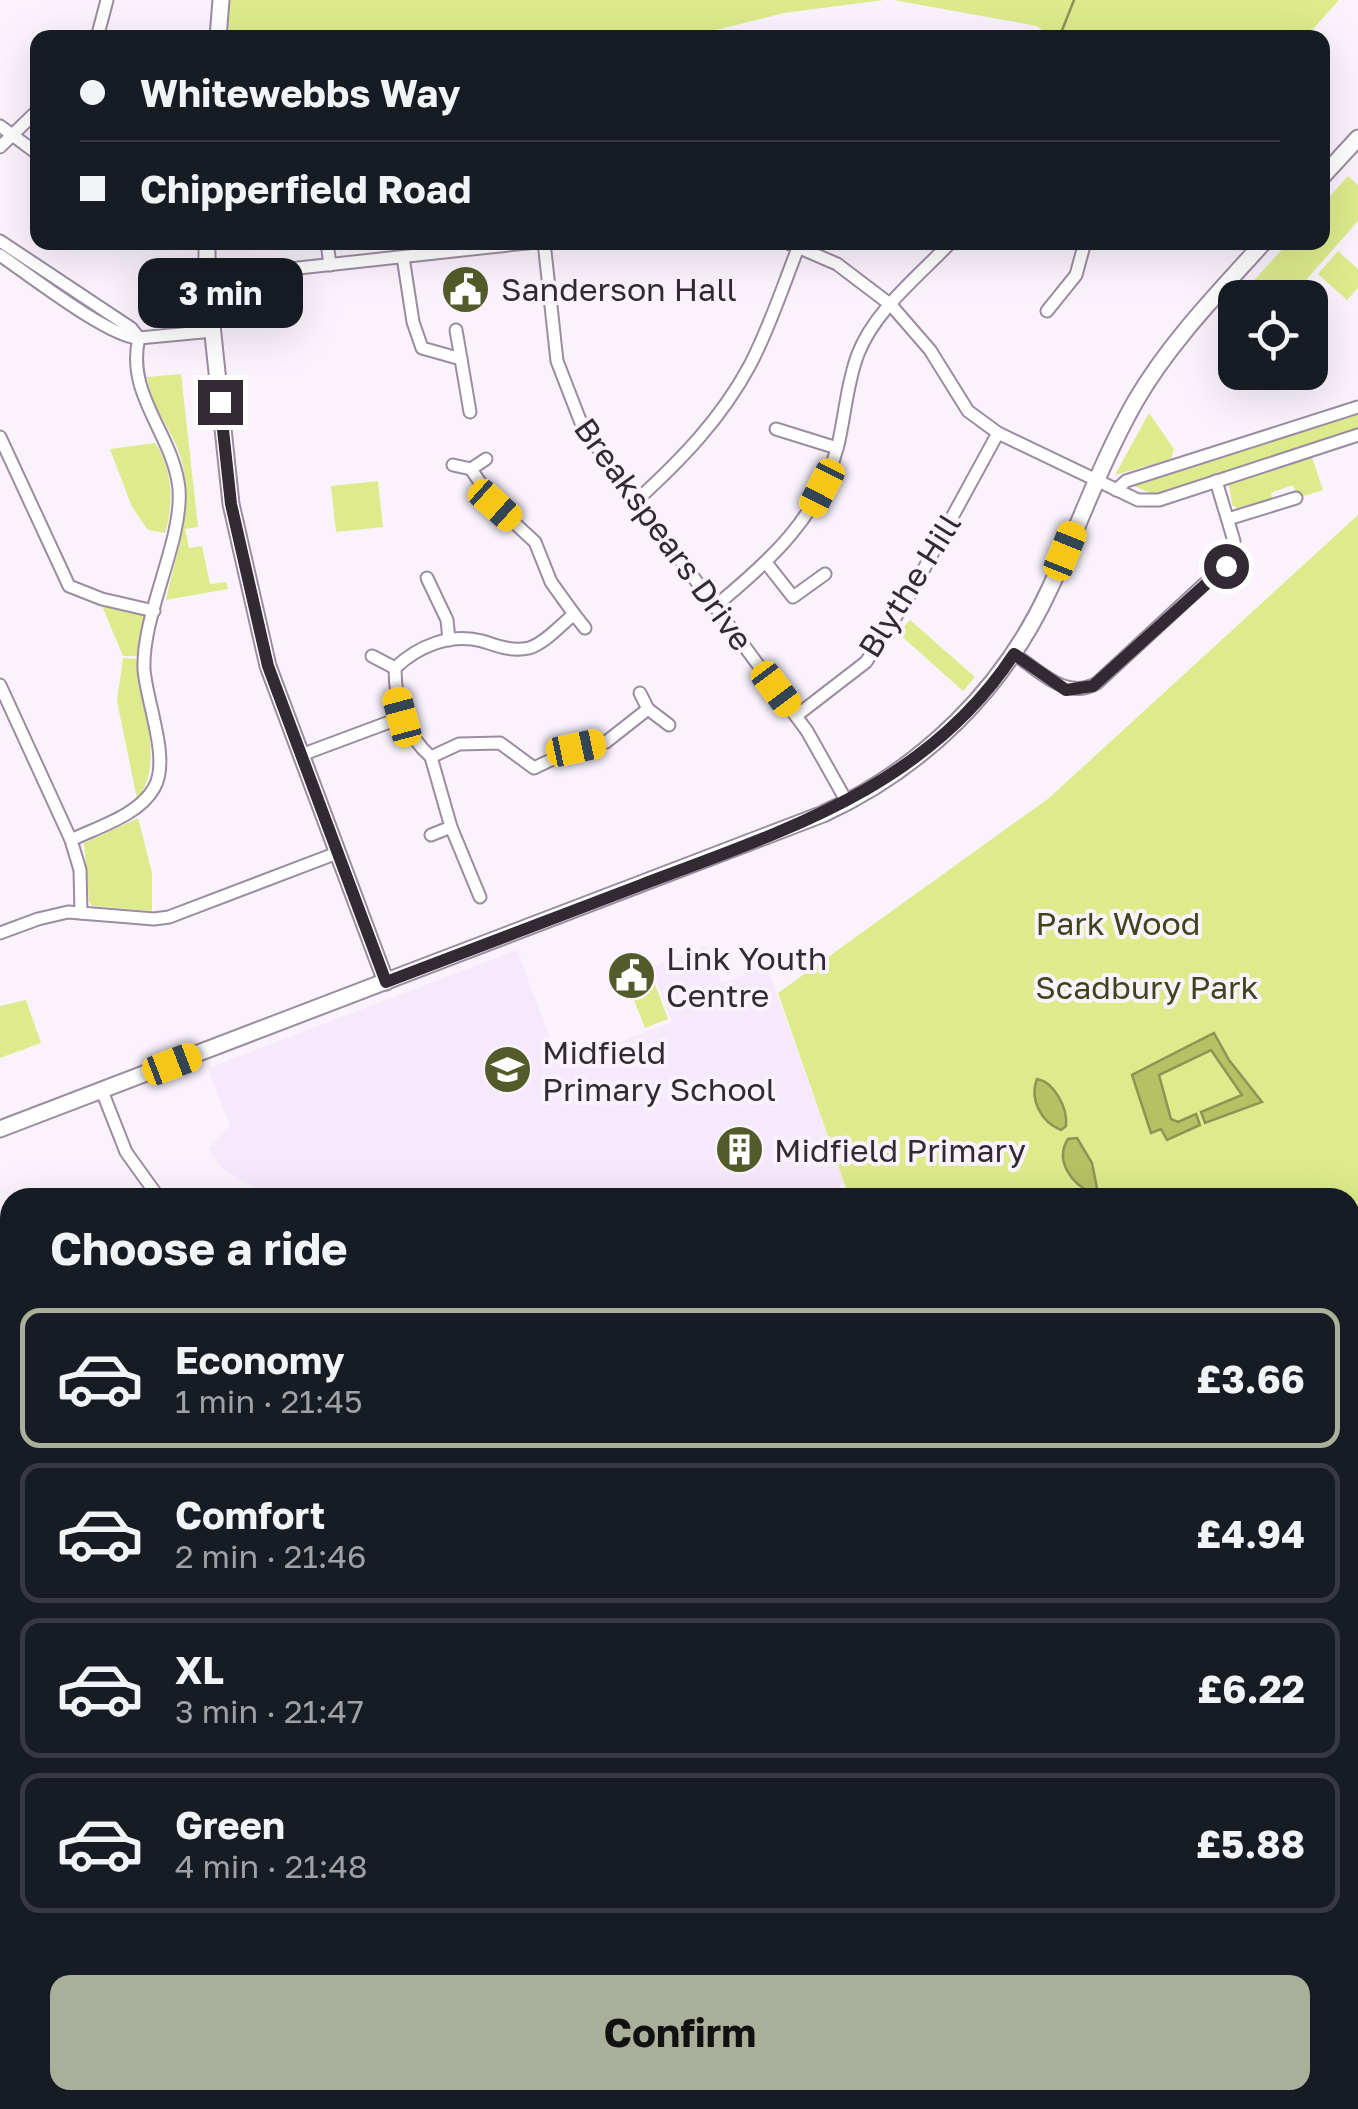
<!DOCTYPE html>
<meta charset="utf-8">
<style>
body{margin:0;font-family:"Golos Text",sans-serif;background:#20242c;color:#f1f3f6;height:100vh;display:flex;flex-direction:column;font-size:38px;white-space:nowrap}
*{box-sizing:border-box;margin:0}
p{font-size:32px;color:#9ea1a6}
.icon{flex:none;width:55px;height:55px;fill:none;stroke:currentColor;stroke-width:2;stroke-linecap:round;stroke-linejoin:round}
.map{position:relative;flex:1;overflow:hidden}
.sheet{position:absolute;left:0px;top:1188px;width:1360px;height:922px;display:flex;flex-direction:column;background:#171b24;border-radius:30px 30px 0 0;box-shadow:0 10px 40px #0002}
.sheet>*{flex:none}
.hud{position:absolute;left:30px;top:30px;width:1300px;height:220px;border-radius:20px;box-shadow:0 10px 40px #0002;display:grid;align-content:center;height:220px;padding:0 50px;background:#171b24}
.controls{position:absolute;left:1218px;top:280px;display:grid;gap:20px}
.controls a{display:grid;place-items:center;width:110px;height:110px;border-radius:20px;background:#171b24;box-shadow:0 10px 40px #0002;font-size:50px}
.end{position:absolute;width:45px;height:45px;margin:-22px;border:12px solid #312a33;background:#fff;box-shadow:0 0 0 5px #fff}
.from{border-radius:50%}
.bubble{position:absolute;height:70px;border-radius:20px;background:#171b24;box-shadow:0 10px 40px #0002;font-size:32px;font-weight:700;line-height:70px;text-align:center}
.car{position:absolute;width:30px;height:60px;margin:-30px -15px;border-radius:12px;box-shadow:0 0 8px 2px #0007;background:linear-gradient(#f5c518 24%,#345 0 40%,#f5c518 0 76%,#345 0 86%,#f5c518 0)}
.hud b{display:flex;align-items:center;gap:35px;height:95px;font-size:38px}
.hud b+b{border-top:2px solid #363941}
.hud i{width:25px;height:25px;background:#f1f3f6}
ul{padding:0;list-style:none}
li{display:flex;align-items:center;gap:30px;height:140px;margin:0 20px 15px;padding:0 30px;border:5px solid #363941;border-radius:20px}
li div{flex:1}
li b{display:block;font-size:38px}
li em{font-style:normal;font-weight:700}
li.active{border-color:#aaaf9a}
li>.icon{width:90px;height:90px;stroke-width:1.5}
h2{padding:0 50px;font-size:45px;line-height:120px}
.action{display:flex;gap:20px;margin-top:auto;padding:20px 50px}
.action a{flex:1;height:115px;border-radius:20px;background:#aaaf9a;color:#111;font-size:40px;font-weight:700;line-height:115px;text-align:center}
.map>svg:first-child{display:block}
.built{fill:#f7e9fc}
.green{fill:#ddeb8c}
.water{fill:#b5c263;stroke:#8d9455;stroke-width:2.5}
.lines{fill:none;stroke-linecap:round;stroke-linejoin:round}
.stream{stroke:#8d9455;stroke-width:2.5}
.minor-casing{stroke:#9c8ca2;stroke-width:15}
.tertiary-casing{stroke:#9c8ca2;stroke-width:19}
.trunk-casing{stroke:#d6d4d6;stroke-width:24}
.minor{stroke:#fff;stroke-width:11}
.tertiary{stroke:#fff;stroke-width:15}
.trunk{stroke:#eecbfb;stroke-width:20}
.route{stroke:#312a33;stroke-width:12}
.labels{text-anchor:middle;dominant-baseline:central;stroke-width:8;stroke-linejoin:round;paint-order:stroke}
.poi-label{font-size:32px;fill:#312a33;stroke:#faf3fd;text-anchor:start}
.street-label{font-size:32px;fill:#312a33;stroke:#faf3fd}
.park-label{font-size:32px;fill:#3e441c;stroke:#faf3fd}
</style>
<div class="map">
<svg width="1358" height="2109" viewBox="0 0 1358 2109">
<rect width="100%" height="100%" fill="#faf3fd"/>
<g class="built">
<path d="M 707,945 L 722,983 L 767,966 L 843,1180 L 834,1198 L 269,1197 L 222,1168 L 208,1149 L 230,1126 L 208,1068 L 517,950 L 560,1065 L 672,1022 L 651,967 Z"/>
<path d="M 10,1379 L 10,1873 L 0,1872 L 0,1383 Z"/>
</g>
<g class="green">
<path d="M 230,0 L 884,0 L 784,13 L 687,37 L 228,37 Z"/>
<path d="M 893,0 L 1339,0 L 1306,37 L 1052,38 L 1037,26 Z"/>
<path d="M 1348,176 L 1358,185 L 1358,221 L 1291,297 L 1255,297 L 1245,290 L 1288,243 L 1322,242 L 1323,204 Z"/>
<path d="M 1338,251 L 1358,269 L 1358,288 L 1347,300 L 1318,274 Z"/>
<path d="M 181,374 L 198,527 L 185,529 L 189,548 L 202,546 L 210,584 L 226,582 L 228,589 L 166,600 C 176,553 195,503 180,455 C 171,429 151,405 147,377 Z"/>
<path d="M 1358,409 L 1358,431 L 1153,494 L 1129,484 Z"/>
<path d="M 1149,413 L 1174,449 L 1171,459 L 1115,475 Z"/>
<path d="M 155,443 C 173,470 174,503 165,533 L 148,530 L 132,507 L 110,449 Z"/>
<path d="M 1312,457 L 1323,490 L 1298,498 L 1293,485 L 1271,493 L 1273,501 L 1241,511 L 1232,505 L 1229,484 Z"/>
<path d="M 378,481 L 383,527 L 336,532 L 331,486 Z"/>
<path d="M 1358,515 L 1358,2109 L 995,2109 L 974,2100 L 1350,2100 L 1350,1198 L 849,1197 L 778,993 L 1049,798 Z"/>
<path d="M 102,606 L 145,616 L 138,656 L 123,656 Z"/>
<path d="M 910,620 L 975,677 L 963,691 L 898,633 Z"/>
<path d="M 123,658 L 138,659 C 140,703 166,764 137,799 L 117,701 Z"/>
<path d="M 138,818 L 152,873 L 152,911 L 92,906 L 89,901 L 84,843 Z"/>
<path d="M 650,971 L 668,1019 L 645,1028 L 626,980 Z"/>
<path d="M 26,1000 L 41,1043 L 0,1058 L 0,1006 Z"/>
<path d="M 7,1725 L 10,1727 L 10,1878 L 0,1877 L 0,1738 Z"/>
<path d="M 10,2080 L 10,2100 L 449,2100 L 462,2109 L 0,2109 L 0,2081 Z"/>
<path d="M 462,2100 L 764,2100 L 788,2109 L 473,2109 Z"/>
</g>
<g class="water">
<path d="M 1214,1033 L 1229,1060 L 1262,1102 L 1205,1123 L 1201,1112 L 1242,1095 L 1211,1050 L 1159,1075 L 1171,1119 L 1178,1122 L 1196,1114 L 1200,1125 L 1167,1140 L 1161,1129 L 1151,1133 L 1132,1075 Z"/>
<path d="M 1037,1079 C 1054,1082 1068,1108 1066,1126 L 1061,1130 C 1041,1122 1029,1099 1037,1079 Z"/>
<path d="M 1077,1138 L 1092,1163 L 1097,1188 L 1092,1193 C 1072,1184 1054,1161 1068,1139 Z"/>
</g>
<g class="lines">
<g class="stream">
<path d="M 1064,38 L 1061,33 L 1074,0"/>
<path d="M 1350,1571 L 1356,1561"/>
<path d="M 1350,1997 L 1358,1998"/>
<path d="M 1350,2060 L 1358,2071"/>
</g>
<defs>
<g id="minor">
<path d="M 97,38 L 107,0"/>
<path d="M 0,126 L 38,154"/>
<path d="M 0,147 L 38,110"/>
<path d="M 0,241 L 131,328 L 139,338"/>
<path d="M 327,242 L 330,265"/>
<path d="M 544,242 L 557,361 L 583,428 L 807,731 L 847,802"/>
<path d="M 786,242 L 837,264 L 891,305 L 930,350 L 968,411 L 998,433 L 1138,500 L 1159,500 L 1358,435"/>
<path d="M 0,255 C 28,274 110,338 139,338"/>
<path d="M 403,257 L 413,322 L 422,348 L 461,359 L 470,412"/>
<path d="M 207,278 L 536,242"/>
<path d="M 1047,311 L 1076,275 L 1085,242"/>
<path d="M 456,330 L 461,359"/>
<path d="M 776,429 L 837,448"/>
<path d="M 0,437 L 69,586 L 102,599 L 154,611"/>
<path d="M 453,465 L 471,469 L 495,505 L 535,542 L 551,582 L 574,614"/>
<path d="M 471,469 L 486,459"/>
<path d="M 1116,490 L 1126,481 L 1358,407"/>
<path d="M 636,501 C 681,460 721,419 750,365 C 770,327 784,283 800,243"/>
<path d="M 1228,519 L 1296,498"/>
<path d="M 767,564 L 793,597 L 825,574"/>
<path d="M 427,578 L 447,620 L 449,640"/>
<path d="M 714,607 C 769,562 820,516 838,445 C 845,416 847,382 858,354 C 875,310 919,276 951,242"/>
<path d="M 585,628 L 574,614 C 562,624 544,644 529,648 C 512,652 498,646 482,641 C 450,633 418,646 395,668 C 395,703 405,734 431,757 L 459,744 L 500,743 L 534,768 L 576,748 L 606,742 L 648,709"/>
<path d="M 1014,654 C 1040,671 1066,701 1097,683 L 1229,561 L 1234,541 L 1216,481"/>
<path d="M 372,656 L 395,668"/>
<path d="M 0,685 L 71,840 L 80,870 L 81,913"/>
<path d="M 640,693 L 648,709 L 669,725"/>
<path d="M 796,716 L 866,662 L 908,598 L 998,433"/>
<path d="M 301,755 L 403,717"/>
<path d="M 431,757 L 451,827 L 480,897"/>
<path d="M 431,835 L 451,827"/>
<path d="M 71,840 C 98,827 139,815 154,788 C 171,760 146,701 144,669 C 142,614 183,541 179,489 C 174,435 125,395 139,338 L 213,331"/>
<path d="M 0,933 L 38,919 L 68,912 L 154,919 L 169,917 L 337,853"/>
<path d="M 102,1091 L 126,1152 L 159,1198"/>
<path d="M 0,1285 L 10,1309"/>
</g>
<g id="tertiary">
<path d="M 218,38 L 221,0"/>
<path d="M 1322,177 L 1358,138"/>
<path d="M 207,242 L 207,278 L 231,504 L 268,666 L 386,982"/>
<path d="M 0,1129 L 823,814 C 923,768 1004,689 1050,588 C 1079,526 1101,462 1135,402 C 1169,343 1218,293 1264,242"/>
<path d="M 0,2071 L 10,2071"/>
<path d="M 455,2100 L 467,2109"/>
</g>
<g id="trunk">
<path d="M 0,1894 L 10,1895"/>
<path d="M 0,1910 L 10,1910"/>
<path d="M 0,1926 L 10,1927"/>
<path d="M 0,1944 L 10,1945"/>
<path d="M 787,2100 L 812,2109"/>
<path d="M 817,2100 L 845,2109"/>
<path d="M 869,2100 L 895,2109"/>
<path d="M 923,2100 L 949,2109"/>
</g>
</defs>
<use href="#minor" class="minor-casing"/>
<use href="#tertiary" class="tertiary-casing"/>
<use href="#trunk" class="trunk-casing"/>
<use href="#minor" class="minor"/>
<use href="#tertiary" class="tertiary"/>
<use href="#trunk" class="trunk"/>
</g>
<g class="lines">
<path class="route" d="M 220,402 L 231,504 L 268,666 L 386,982 C 471,950 556,917 641,885 C 783,831 926,788 1014,654 L 1066,690 L 1093,686 L 1226,566"/>
</g>
<defs>
<symbol id="civic-disc" viewBox="-11 -11 22 22"><circle r="9.5" fill="#545b2a" stroke="#faf3fd"/><path d="M-.6-6.5H3V-4.5H.6V-3L4-1V1h2V6H-6V1h2V-1L-.6-3ZM-1.2 2.5V6h2.4V2.5Z" fill="#fff"/></symbol>
<symbol id="school-disc" viewBox="-11 -11 22 22"><circle r="9.5" fill="#545b2a" stroke="#faf3fd"/><path d="M0-5L7-2L0 1L-7-2ZM-4 1L0 2.5L4 1V4Q0 6-4 4Z" fill="#fff"/></symbol>
<symbol id="building-disc" viewBox="-11 -11 22 22"><circle r="9.5" fill="#545b2a" stroke="#faf3fd"/><path d="M-4-6H4V6H1V3H-1V6H-4ZM-2.5-4.3h1.7v1.8h-1.7ZM.8-4.3h1.7v1.8H.8ZM-2.5-1h1.7V.8h-1.7ZM.8-1h1.7V.8H.8Z" fill="#fff"/></symbol>
</defs>
<g fill-rule="evenodd">
<use href="#civic-disc" x="438" y="262" width="55" height="55"/>
<use href="#civic-disc" x="604" y="948" width="55" height="55"/>
<use href="#school-disc" x="480" y="1042" width="55" height="55"/>
<use href="#building-disc" x="712" y="1122" width="55" height="55"/>
</g>
<g class="labels">
<g class="poi-label">
<text x="501" y="289">Sanderson Hall</text>
<text x="666" y="958">Link Youth<tspan x="666" dy="37">Centre</tspan></text>
<text x="542" y="1052">Midfield<tspan x="542" dy="37">Primary School</tspan></text>
<text x="774" y="1150">Midfield Primary</text>
</g>
<g class="street-label">
<text transform="translate(664 534) rotate(54)">Breakspears Drive</text>
<text transform="translate(909 585) rotate(-58)">Blythe Hill</text>
</g>
<g class="park-label">
<text x="1118" y="923">Park Wood</text>
<text x="1147" y="987">Scadbury Park</text>
</g>
</g>
</svg>
<div class="controls">
<a><svg class="icon" aria-label="locate" viewBox="0 0 24 24"><circle cx="12" cy="12" r="6"/><path d="M12 2v4M12 18v4M2 12h4M18 12h4"/></svg></a>
</div>
<i class="end from" style="left:1226px;top:566px"></i>
<i class="end" style="left:220px;top:402px"></i>
<div class="bubble" style="left:138px;top:258px;width:165px">3 min</div>
<i class="car" style="left:822px;top:488px;rotate:207deg"></i>
<i class="car" style="left:495px;top:505px;rotate:132deg"></i>
<i class="car" style="left:1065px;top:551px;rotate:22deg"></i>
<i class="car" style="left:776px;top:689px;rotate:143deg"></i>
<i class="car" style="left:402px;top:717px;rotate:345deg"></i>
<i class="car" style="left:576px;top:748px;rotate:78deg"></i>
<i class="car" style="left:172px;top:1064px;rotate:69deg"></i>
<div class="hud">
<b><i class="from"></i>Whitewebbs Way</b>
<b><i></i>Chipperfield Road</b>
</div>
<section class="sheet">
<h2>Choose a ride</h2>
<ul>
<li class="active"><svg class="icon" aria-label="car" viewBox="0 0 24 24"><path d="M5 17H2v-5l4-1 3-4h7l3 4 3 1v5h-3M9 17h6M6 11h13"/><circle cx="7" cy="17" r="2"/><circle cx="17" cy="17" r="2"/></svg><div><b>Economy</b><p>1 min · 21:45</p></div><em>£3.66</em></li>
<li><svg class="icon" aria-label="car" viewBox="0 0 24 24"><path d="M5 17H2v-5l4-1 3-4h7l3 4 3 1v5h-3M9 17h6M6 11h13"/><circle cx="7" cy="17" r="2"/><circle cx="17" cy="17" r="2"/></svg><div><b>Comfort</b><p>2 min · 21:46</p></div><em>£4.94</em></li>
<li><svg class="icon" aria-label="car" viewBox="0 0 24 24"><path d="M5 17H2v-5l4-1 3-4h7l3 4 3 1v5h-3M9 17h6M6 11h13"/><circle cx="7" cy="17" r="2"/><circle cx="17" cy="17" r="2"/></svg><div><b>XL</b><p>3 min · 21:47</p></div><em>£6.22</em></li>
<li><svg class="icon" aria-label="car" viewBox="0 0 24 24"><path d="M5 17H2v-5l4-1 3-4h7l3 4 3 1v5h-3M9 17h6M6 11h13"/><circle cx="7" cy="17" r="2"/><circle cx="17" cy="17" r="2"/></svg><div><b>Green</b><p>4 min · 21:48</p></div><em>£5.88</em></li>
</ul>
<div class="action"><a>Confirm</a></div>
</section>
</div>
